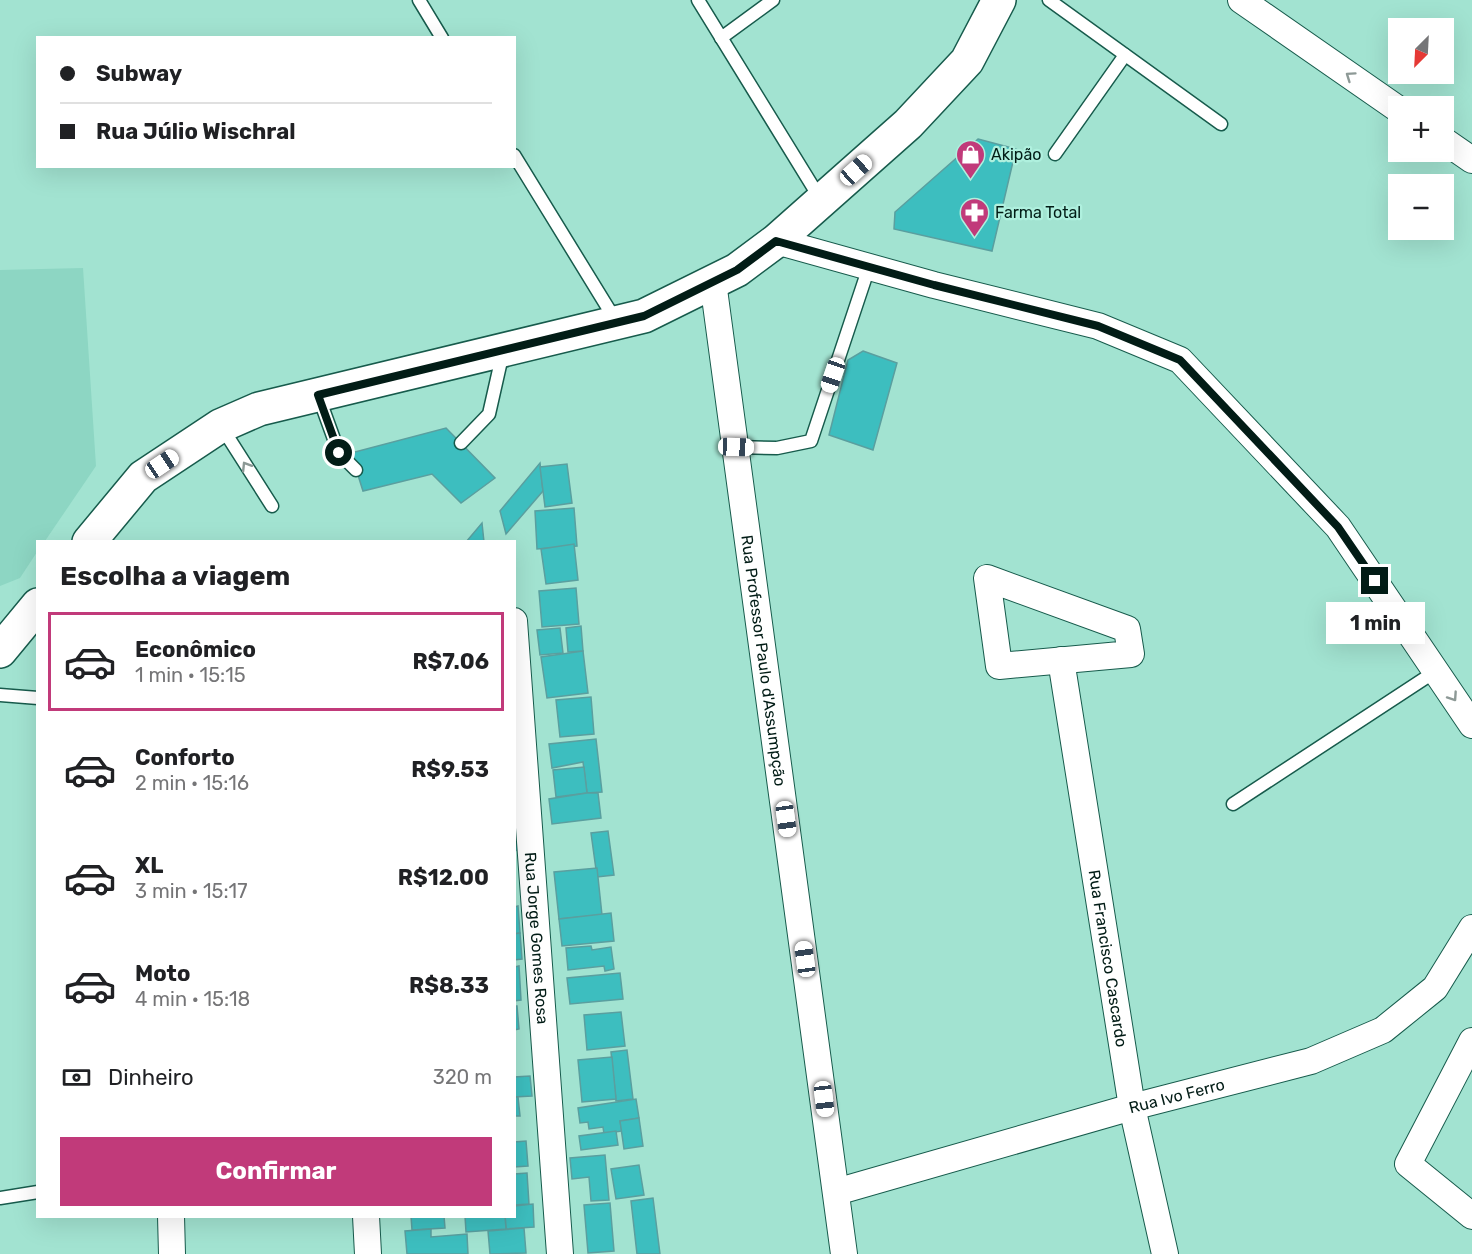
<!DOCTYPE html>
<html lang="pt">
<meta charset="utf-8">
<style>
body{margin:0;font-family:Rubik,sans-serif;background:#f2f2f2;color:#202124;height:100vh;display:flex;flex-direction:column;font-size:22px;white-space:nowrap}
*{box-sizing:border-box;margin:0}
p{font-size:20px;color:#757577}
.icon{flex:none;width:33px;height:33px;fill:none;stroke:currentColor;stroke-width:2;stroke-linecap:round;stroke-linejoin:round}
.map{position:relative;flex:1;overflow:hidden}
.sheet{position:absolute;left:36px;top:540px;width:480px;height:678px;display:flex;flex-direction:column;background:#fff;border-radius:0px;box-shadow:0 6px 24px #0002}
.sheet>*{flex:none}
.hud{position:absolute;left:36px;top:36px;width:480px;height:132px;border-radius:0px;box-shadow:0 6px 24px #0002;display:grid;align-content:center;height:132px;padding:0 24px;background:#fff}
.needle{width:39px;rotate:204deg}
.controls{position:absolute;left:1388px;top:18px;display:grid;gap:12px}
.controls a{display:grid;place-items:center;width:66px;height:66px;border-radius:0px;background:#fff;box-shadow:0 6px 24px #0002;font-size:30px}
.end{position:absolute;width:27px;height:27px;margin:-14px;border:8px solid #021c16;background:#fff;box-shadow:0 0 0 3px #fff}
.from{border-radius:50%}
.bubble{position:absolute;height:42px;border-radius:0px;background:#fff;box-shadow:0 6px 24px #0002;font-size:20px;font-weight:700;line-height:42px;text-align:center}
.car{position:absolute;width:18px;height:36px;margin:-18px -9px;border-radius:8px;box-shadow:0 0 4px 2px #0007;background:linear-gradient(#fff 24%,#345 0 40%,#fff 0 76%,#345 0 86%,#fff 0)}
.hud b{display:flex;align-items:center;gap:21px;height:57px;font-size:22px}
.hud b+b{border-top:2px solid #e0e0e0}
.hud i{width:15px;height:15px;background:#202124}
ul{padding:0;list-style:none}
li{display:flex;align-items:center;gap:18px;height:99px;margin:0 12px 9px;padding:0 12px;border:3px solid transparent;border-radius:0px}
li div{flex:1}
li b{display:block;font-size:22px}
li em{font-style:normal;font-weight:700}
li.active{border-color:#c13a7a}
li>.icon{width:54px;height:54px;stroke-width:1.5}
h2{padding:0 24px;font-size:27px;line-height:72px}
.pay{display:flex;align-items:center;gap:15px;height:66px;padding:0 24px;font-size:22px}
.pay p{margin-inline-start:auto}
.action{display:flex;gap:12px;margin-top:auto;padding:12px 24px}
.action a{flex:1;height:69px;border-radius:0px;background:#c13a7a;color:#fff;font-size:24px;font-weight:700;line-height:69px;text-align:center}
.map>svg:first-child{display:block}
.built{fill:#8dd6c3}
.building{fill:#3dbebf;stroke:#5a9f9f;stroke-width:1.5}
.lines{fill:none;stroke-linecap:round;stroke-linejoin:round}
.service-casing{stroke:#175b4c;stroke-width:15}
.minor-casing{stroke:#175b4c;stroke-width:28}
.secondary-casing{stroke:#175b4c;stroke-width:36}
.service{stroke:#fff;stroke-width:12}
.minor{stroke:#fff;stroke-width:26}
.secondary{stroke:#fff;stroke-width:33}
.oneway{stroke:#8d9996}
.route{stroke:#021c16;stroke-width:8}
.labels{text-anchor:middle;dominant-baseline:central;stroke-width:4.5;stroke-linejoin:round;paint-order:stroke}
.poi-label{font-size:16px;fill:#021c16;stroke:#aff0de;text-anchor:start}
.street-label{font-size:16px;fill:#021c16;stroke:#aff0de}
</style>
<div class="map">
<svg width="1472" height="1254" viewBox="0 0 1472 1254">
<rect width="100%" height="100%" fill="#a2e3d1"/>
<path class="built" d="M 83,268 L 96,466 L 45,541 L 38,542 L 37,552 L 20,578 L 0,586 L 0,270 Z"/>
<g class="building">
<path d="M 978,139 L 1016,149 L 992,251 L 894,229 L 895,212 Z"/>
<path d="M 863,351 L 897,363 L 873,450 L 829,435 L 848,360 Z"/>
<path d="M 446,428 L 495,478 L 461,503 L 432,474 L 363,491 L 351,453 Z"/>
<path d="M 540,463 L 543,491 L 506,534 L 500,511 Z"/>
<path d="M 567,464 L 572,503 L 545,507 L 540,467 Z"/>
<path d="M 574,508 L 577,546 L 537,549 L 535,511 Z"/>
<path d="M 482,523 L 484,542 L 466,542 Z"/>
<path d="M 574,544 L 578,580 L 546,584 L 541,549 Z"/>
<path d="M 576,588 L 579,624 L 542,627 L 539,591 Z"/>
<path d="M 581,626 L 583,651 L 568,652 L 566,628 Z"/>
<path d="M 560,628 L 563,653 L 540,655 L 537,630 Z"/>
<path d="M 583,651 L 588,693 L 547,698 L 541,657 Z"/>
<path d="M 591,697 L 594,734 L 560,737 L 556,700 Z"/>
<path d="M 596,739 L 602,792 L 587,793 L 583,762 L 552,768 L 549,744 Z"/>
<path d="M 584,767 L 587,793 L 556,797 L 553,770 Z"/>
<path d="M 587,793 L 598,793 L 601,818 L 552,824 L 549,799 Z"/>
<path d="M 514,821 L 518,850 L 514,851 Z"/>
<path d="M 608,831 L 614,875 L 597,877 L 591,833 Z"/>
<path d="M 597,868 L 602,915 L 559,919 L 554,872 Z"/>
<path d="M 518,906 L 520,933 L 514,934 L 514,907 Z"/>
<path d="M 611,913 L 614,941 L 562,946 L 559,919 Z"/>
<path d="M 520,933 L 522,959 L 514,960 L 514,934 Z"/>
<path d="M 591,946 L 592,950 L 611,947 L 614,969 L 605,971 L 604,966 L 568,970 L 566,948 Z"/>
<path d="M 519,966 L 521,1000 L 514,1001 L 514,967 Z"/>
<path d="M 620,973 L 623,999 L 570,1004 L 567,978 Z"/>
<path d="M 514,1006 L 517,1006 L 519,1029 L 514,1030 Z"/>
<path d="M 621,1012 L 625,1046 L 587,1050 L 584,1015 Z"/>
<path d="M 627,1050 L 633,1099 L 616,1101 L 611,1052 Z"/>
<path d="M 612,1057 L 616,1099 L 582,1102 L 578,1060 Z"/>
<path d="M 530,1076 L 532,1096 L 514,1097 L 514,1077 Z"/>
<path d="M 514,1097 L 518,1097 L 520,1116 L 514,1116 Z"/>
<path d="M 636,1099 L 639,1118 L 620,1121 L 622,1131 L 604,1134 L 603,1127 L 589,1129 L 588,1122 L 580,1123 L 578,1108 Z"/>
<path d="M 639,1118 L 643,1146 L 624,1149 L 620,1121 Z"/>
<path d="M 616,1131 L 618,1145 L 581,1150 L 579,1136 Z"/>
<path d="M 526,1141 L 528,1166 L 514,1167 L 514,1142 Z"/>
<path d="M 605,1155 L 609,1200 L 591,1201 L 589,1177 L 572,1179 L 570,1158 Z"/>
<path d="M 639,1165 L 644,1195 L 616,1199 L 611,1169 Z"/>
<path d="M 527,1173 L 529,1204 L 514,1205 L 514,1174 Z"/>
<path d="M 653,1198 L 660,1254 L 637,1254 L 631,1201 Z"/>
<path d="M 610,1203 L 614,1251 L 588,1253 L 584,1205 Z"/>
<path d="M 533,1204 L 534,1227 L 506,1229 L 505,1216 L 514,1216 L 514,1206 Z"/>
<path d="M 411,1216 L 444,1216 L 445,1228 L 412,1230 Z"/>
<path d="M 465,1216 L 505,1216 L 506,1229 L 466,1232 Z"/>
<path d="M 524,1228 L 526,1253 L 490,1254 L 488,1231 Z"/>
<path d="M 431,1229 L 431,1237 L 467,1234 L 468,1254 L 407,1254 L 405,1231 Z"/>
</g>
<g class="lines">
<defs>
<g id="service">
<path d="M 419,0 L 442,38"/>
<path d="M 698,0 L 821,200"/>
<path d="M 1049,0 L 1221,124"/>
<path d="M 721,38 L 773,0"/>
<path d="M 1055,154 L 1125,55"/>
<path d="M 514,155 L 616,321"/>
<path d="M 318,395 L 339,453 L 356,470"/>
<path d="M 221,426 L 272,506"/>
<path d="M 461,443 L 489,414 L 503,352"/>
<path d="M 736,447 L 777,448 L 811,441 L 869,267"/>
<path d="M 0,695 L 38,698"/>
<path d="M 1233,804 L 1436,671"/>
<path d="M 0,1198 L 38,1192"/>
</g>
<g id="minor">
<path d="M 1241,0 L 1398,109"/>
<path d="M 1443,140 L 1472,160"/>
<path d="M 776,241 L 934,285 L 1098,326 L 1180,360 L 1338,527 L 1472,725"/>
<path id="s1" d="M 713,282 L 844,1254"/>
<path d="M 987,578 L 1127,629 L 1131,654 L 999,666 Z"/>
<path id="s2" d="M 514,621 L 560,1254"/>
<path id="s3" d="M 1061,660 L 1132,1107 L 1165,1254"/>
<path d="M 1472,1041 L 1408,1164 L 1472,1216"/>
<path id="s4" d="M 836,1192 L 1132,1107 L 1311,1061 L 1383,1030 L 1435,988 L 1472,928"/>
<path d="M 171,1216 L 172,1254"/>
<path d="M 366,1216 L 368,1254"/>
</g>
<g id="secondary">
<path d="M 89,542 L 143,477 L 220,426 L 259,409 L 644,316 L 737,270 L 776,241 L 908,124 L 967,61 L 999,0"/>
<path d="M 0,651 L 38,605"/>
</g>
</defs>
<use href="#service" class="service-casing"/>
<use href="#minor" class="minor-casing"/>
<use href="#secondary" class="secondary-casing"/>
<use href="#service" class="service"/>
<use href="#minor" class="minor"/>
<use href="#secondary" class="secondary"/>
</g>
<defs><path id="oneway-chevron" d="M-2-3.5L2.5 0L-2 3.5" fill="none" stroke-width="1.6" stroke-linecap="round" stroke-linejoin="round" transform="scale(1.5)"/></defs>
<g class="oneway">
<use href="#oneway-chevron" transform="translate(1350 76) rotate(-145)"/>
<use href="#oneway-chevron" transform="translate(246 466) rotate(-122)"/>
<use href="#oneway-chevron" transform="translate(1453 697) rotate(56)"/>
</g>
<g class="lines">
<path class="route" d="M 339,453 L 318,395 L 644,316 L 737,270 L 776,241 L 934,285 L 1098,326 L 1180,360 L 1338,527 L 1375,581"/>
</g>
<defs>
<symbol id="shop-pin" viewBox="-11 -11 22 30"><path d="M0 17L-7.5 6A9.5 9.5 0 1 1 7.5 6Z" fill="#c13a7a" stroke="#aff0de"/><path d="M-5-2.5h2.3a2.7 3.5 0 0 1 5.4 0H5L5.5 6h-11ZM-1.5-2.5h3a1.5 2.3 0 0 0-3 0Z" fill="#fff"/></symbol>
<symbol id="pharmacy-pin" viewBox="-11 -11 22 30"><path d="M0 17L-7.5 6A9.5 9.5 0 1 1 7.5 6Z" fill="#c13a7a" stroke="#aff0de"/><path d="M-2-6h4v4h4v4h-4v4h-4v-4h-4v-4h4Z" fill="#fff"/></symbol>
</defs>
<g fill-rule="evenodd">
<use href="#shop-pin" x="954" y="138" width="33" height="45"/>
<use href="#pharmacy-pin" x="958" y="196" width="33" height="45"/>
</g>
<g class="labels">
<g class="poi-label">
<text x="991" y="154">Akipão</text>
<text x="995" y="212">Farma Total</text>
</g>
<g class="street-label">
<text stroke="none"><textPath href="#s1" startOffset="382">Rua Professor Paulo d'Assumpção</textPath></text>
<text stroke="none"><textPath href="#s2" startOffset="318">Rua Jorge Gomes Rosa</textPath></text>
<text stroke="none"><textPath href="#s3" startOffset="302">Rua Francisco Cascardo</textPath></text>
<text stroke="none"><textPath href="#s4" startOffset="354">Rua Ivo Ferro</textPath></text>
</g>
</g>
</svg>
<div class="controls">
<a><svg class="needle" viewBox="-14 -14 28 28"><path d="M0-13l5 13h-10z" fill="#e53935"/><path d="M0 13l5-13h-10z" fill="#757577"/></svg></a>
<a>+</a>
<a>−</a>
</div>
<i class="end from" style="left:339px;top:453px"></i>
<i class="end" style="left:1375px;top:581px"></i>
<div class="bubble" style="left:1326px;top:602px;width:99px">1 min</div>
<i class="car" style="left:856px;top:170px;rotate:48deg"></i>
<i class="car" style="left:833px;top:375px;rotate:199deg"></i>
<i class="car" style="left:736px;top:447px;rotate:92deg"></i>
<i class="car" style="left:162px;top:464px;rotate:56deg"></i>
<i class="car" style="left:786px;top:819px;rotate:172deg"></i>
<i class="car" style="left:805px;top:959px;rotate:352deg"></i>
<i class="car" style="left:824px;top:1099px;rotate:173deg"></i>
<div class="hud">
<b><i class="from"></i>Subway</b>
<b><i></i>Rua Júlio Wischral</b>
</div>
<section class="sheet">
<h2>Escolha a viagem</h2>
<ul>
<li class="active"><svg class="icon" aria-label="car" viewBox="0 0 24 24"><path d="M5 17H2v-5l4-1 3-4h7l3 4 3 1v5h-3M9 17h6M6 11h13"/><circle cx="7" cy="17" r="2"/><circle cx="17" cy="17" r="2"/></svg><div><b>Econômico</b><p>1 min · 15:15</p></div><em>R$7.06</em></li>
<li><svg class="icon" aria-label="car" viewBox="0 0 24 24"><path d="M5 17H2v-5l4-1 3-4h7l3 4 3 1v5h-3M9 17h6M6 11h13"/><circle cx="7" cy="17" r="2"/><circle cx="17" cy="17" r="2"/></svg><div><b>Conforto</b><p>2 min · 15:16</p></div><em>R$9.53</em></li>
<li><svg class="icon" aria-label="car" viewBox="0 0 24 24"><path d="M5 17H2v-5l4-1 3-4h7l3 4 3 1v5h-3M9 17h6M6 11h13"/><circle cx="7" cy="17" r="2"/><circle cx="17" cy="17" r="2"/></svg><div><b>XL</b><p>3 min · 15:17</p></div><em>R$12.00</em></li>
<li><svg class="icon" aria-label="car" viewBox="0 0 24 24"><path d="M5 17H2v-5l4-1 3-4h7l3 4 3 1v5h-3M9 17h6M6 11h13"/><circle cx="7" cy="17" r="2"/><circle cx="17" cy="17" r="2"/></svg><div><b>Moto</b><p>4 min · 15:18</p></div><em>R$8.33</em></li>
</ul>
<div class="pay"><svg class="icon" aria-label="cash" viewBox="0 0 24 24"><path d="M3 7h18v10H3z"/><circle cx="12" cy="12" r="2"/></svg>Dinheiro<p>320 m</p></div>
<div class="action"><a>Confirmar</a></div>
</section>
</div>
